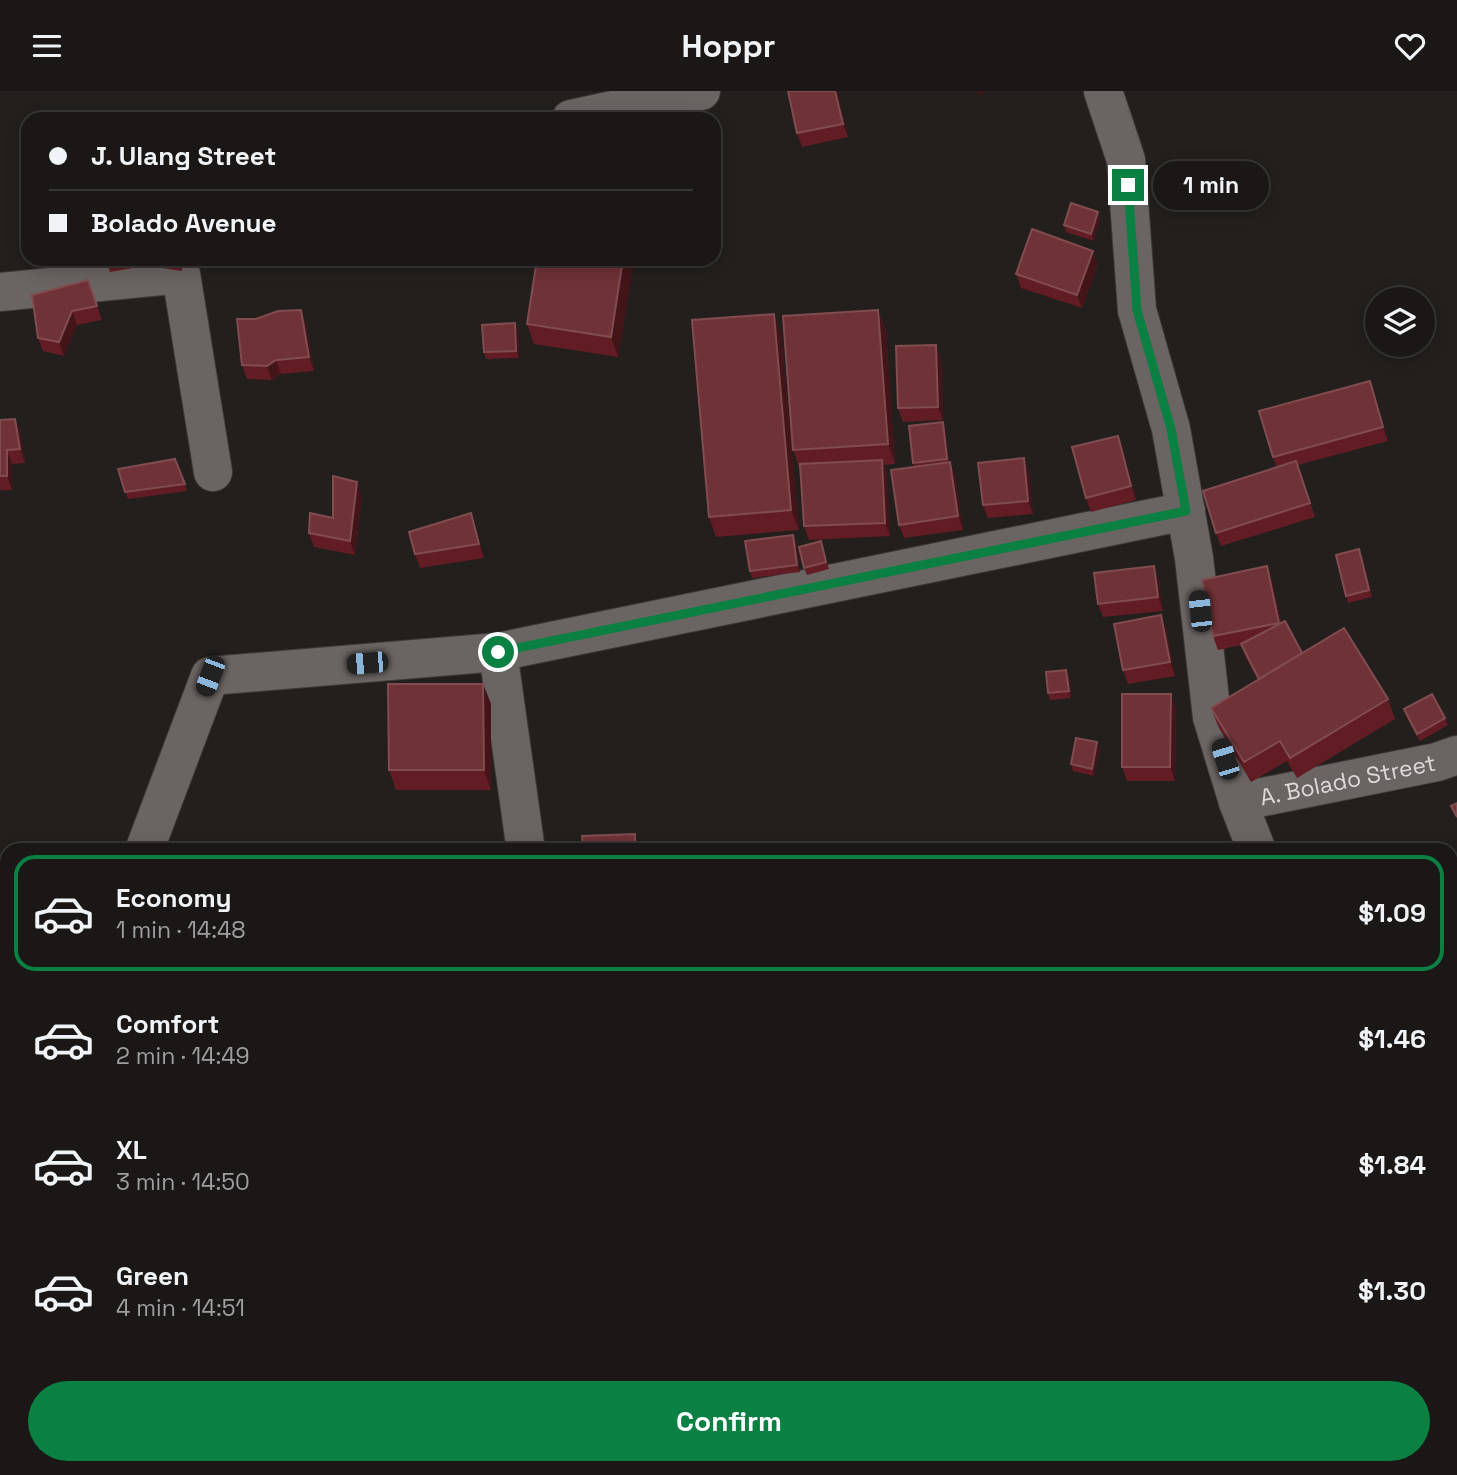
<!DOCTYPE html>
<meta charset="utf-8">
<style>
body{margin:0;font-family:"Space Grotesk",sans-serif;background:#23201f;color:#f1f3f6;height:100vh;display:flex;flex-direction:column;font-size:26px;white-space:nowrap}
*{box-sizing:border-box;margin:0}
p{font-size:23px;color:#9f9fa1}
.icon{flex:none;width:38px;height:38px;fill:none;stroke:currentColor;stroke-width:2;stroke-linecap:round;stroke-linejoin:round}
.map{position:relative;flex:1;overflow:hidden}
.sheet{position:absolute;left:0px;top:752px;width:1458px;height:632px;display:flex;flex-direction:column;background:#1a1716;border-radius:21px 21px 0 0;box-shadow:0 4px 18px #0003,0 0 0 2px #383635}
.sheet>*{flex:none}
.top-card{position:absolute;left:21px;top:21px;width:700px;height:154px;border-radius:21px;box-shadow:0 4px 18px #0003,0 0 0 2px #383635;display:grid;align-content:center;height:154px;padding:0 28px;background:#1a1716}
.tools{position:absolute;left:1365px;top:196px;display:grid;gap:14px}
.tools a{display:grid;place-items:center;width:70px;height:70px;border-radius:50%;background:#1a1716;box-shadow:0 4px 18px #0003,0 0 0 2px #383635;font-size:35px}
.end{position:absolute;width:32px;height:32px;margin:-16px;border:9px solid #0b8043;background:#fff;box-shadow:0 0 0 4px #fff}
.from{border-radius:50%}
.bubble{position:absolute;height:49px;border-radius:24px;background:#1a1716;box-shadow:0 4px 18px #0003,0 0 0 2px #383635;font-size:23px;font-weight:600;line-height:49px;text-align:center}
.car{position:absolute;width:21px;height:42px;margin:-21px -10px;border-radius:9px;box-shadow:0 0 5px 2px #0007;background:linear-gradient(#222 24%,#8ab4d8 0 40%,#222 0 76%,#8ab4d8 0 86%,#222 0)}
.top-card b{display:flex;align-items:center;gap:24px;height:66px;font-size:26px}
.top-card b+b{border-top:2px solid #383635}
.top-card i{width:18px;height:18px;background:#f1f3f6}
ul{padding:12px 0 0;list-style:none}
li{display:flex;align-items:center;gap:21px;height:116px;margin:0 14px 10px;padding:0 14px;border:4px solid transparent;border-radius:21px}
li div{flex:1}
li b{display:block;font-size:26px}
li em{font-style:normal;font-weight:600}
li.selected{border-color:#0b8043}
li>.icon{width:63px;height:63px;stroke-width:1.5}
.primary-button{display:flex;gap:14px;margin-top:auto;padding:14px 28px}
.primary-button a{flex:1;height:80px;border-radius:42px;background:#0b8043;color:#fff;font-size:28px;font-weight:600;line-height:80px;text-align:center}
header{display:flex;justify-content:space-between;align-items:center;height:91px;padding:0 28px;background:#1a1716;font-size:32px;font-weight:600}
.map>svg:first-child{display:block}
.lines{fill:none;stroke-linecap:round;stroke-linejoin:round}
.minor-casing{stroke:#3e3a39;stroke-width:40}
.path{stroke:#5d5958;stroke-width:4.5;stroke-dasharray:5 5;stroke-linecap:butt}
.minor{stroke:#6a6462;stroke-width:38}
.wall{fill:#621d24}
.shaded-wall{fill:#431519}
.building{fill:#6f3237;stroke:#814c50;stroke-width:2}
.route{stroke:#0b8043;stroke-width:9}
.labels{text-anchor:middle;dominant-baseline:central;stroke-width:5;stroke-linejoin:round;paint-order:stroke}
.street-label{font-size:23px;fill:#dddad9;stroke:#0b0908}
</style>
<header><svg class="icon" aria-label="menu" viewBox="0 0 24 24"><path d="M4 6h16M4 12h16M4 18h16"/></svg>Hoppr<svg class="icon" aria-label="heart" viewBox="0 0 24 24"><path d="M12 20l-8-8c-3-5 5-10 8-4 3-6 11-1 8 4z"/></svg></header>
<div class="map">
<svg width="1457" height="1384" viewBox="0 0 1457 1384">
<rect width="100%" height="100%" fill="#231f1d"/>
<g class="lines">
<defs>
<g id="minor">
<path d="M 1103,0 L 1126,69 L 1137,219 L 1171,338 L 1194,467 L 1212,626 L 1238,711 L 1257,760"/>
<path d="M 571,28 L 701,0"/>
<path d="M 0,201 L 181,183 L 213,381"/>
<path d="M 498,561 L 526,760"/>
<path id="s1" d="M 1238,711 L 1437,671 L 1457,664"/>
<path d="M 144,760 L 210,585 L 498,561 L 1186,420"/>
<path d="M 1451,1169 L 1457,1181"/>
<path d="M 1442,1384 L 1457,1374"/>
</g>
</defs>
<use href="#minor" class="minor-casing"/>
<path class="path" d="M 863,1384 L 866,1377"/>
<use href="#minor" class="minor"/>
</g>
<g class="wall">
<path d="M 837,0 L 848,46 L 802,56 L 797,42 Z"/>
<path d="M 1100,128 L 1094,150 L 1066,141 L 1064,134 Z"/>
<path d="M 106,168 L 131,168 L 133,177 L 110,181 Z"/>
<path d="M 152,168 L 181,168 L 182,180 L 155,176 Z"/>
<path d="M 537,168 L 671,168 L 670,172 L 633,175 L 618,266 L 534,253 L 527,233 Z"/>
<path d="M 1098,173 L 1082,217 L 1021,197 L 1016,183 Z"/>
<path d="M 88,189 L 102,229 L 77,234 L 64,265 L 43,260 L 38,247 Z"/>
<path d="M 301,219 L 306,233 L 314,280 L 281,283 L 272,289 L 247,288 L 242,274 L 256,228 Z"/>
<path d="M 878,219 L 886,239 L 895,373 L 884,374 L 887,383 L 890,445 L 809,449 L 804,435 L 800,379 L 793,359 Z"/>
<path d="M 774,223 L 781,243 L 799,439 L 716,446 L 709,426 Z"/>
<path d="M 515,232 L 518,239 L 519,267 L 486,268 L 484,261 Z"/>
<path d="M 941,268 L 943,329 L 903,331 L 898,317 Z"/>
<path d="M 1375,304 L 1388,350 L 1298,374 L 1315,426 L 1221,455 L 1216,442 L 1277,377 L 1273,366 Z"/>
<path d="M 15,328 L 20,341 L 25,372 L 12,373 L 12,399 L 0,399 L 0,329 Z"/>
<path d="M 943,331 L 945,338 L 949,371 L 955,384 L 963,439 L 904,447 L 899,434 L 914,376 L 913,372 Z"/>
<path d="M 1123,358 L 1136,409 L 1091,421 L 1086,407 Z"/>
<path d="M 1024,367 L 1029,381 L 1033,423 L 988,427 L 983,414 Z"/>
<path d="M 175,368 L 187,400 L 128,408 L 118,378 Z"/>
<path d="M 362,405 L 355,464 L 314,456 L 309,442 L 333,427 Z"/>
<path d="M 471,422 L 484,467 L 420,477 L 415,463 Z"/>
<path d="M 793,444 L 796,451 L 800,481 L 752,487 L 750,480 Z"/>
<path d="M 823,457 L 829,478 L 807,484 L 804,477 Z"/>
<path d="M 1362,465 L 1372,506 L 1348,512 L 1346,505 Z"/>
<path d="M 1267,475 L 1272,489 L 1281,532 L 1302,562 L 1388,608 L 1395,628 L 1297,687 L 1287,670 L 1251,691 L 1219,637 L 1211,617 L 1258,589 L 1246,567 L 1241,554 L 1218,559 L 1213,545 Z"/>
<path d="M 1159,489 L 1163,520 L 1103,526 L 1098,513 Z"/>
<path d="M 1166,538 L 1175,585 L 1128,593 L 1123,579 Z"/>
<path d="M 1069,586 L 1071,607 L 1050,609 L 1048,602 Z"/>
<path d="M 483,593 L 491,613 L 491,699 L 396,699 L 389,679 Z"/>
<path d="M 1176,616 L 1175,690 L 1127,690 L 1122,676 Z"/>
<path d="M 1404,618 L 1445,627 L 1448,634 L 1420,650 L 1406,625 Z"/>
<path d="M 1097,651 L 1100,658 L 1094,685 L 1073,680 L 1071,673 Z"/>
<path d="M 676,1377 L 707,1377 L 707,1378 L 677,1381 Z"/>
</g>
<g class="shaded-wall">
<path d="M 835,0 L 837,0 L 848,46 L 843,33 Z"/>
<path d="M 977,0 L 986,0 L 979,5 Z"/>
<path d="M 1098,121 L 1100,128 L 1094,150 L 1091,143 Z"/>
<path d="M 1093,160 L 1098,173 L 1082,217 L 1077,204 Z"/>
<path d="M 178,168 L 181,168 L 182,180 Z"/>
<path d="M 623,168 L 630,168 L 633,175 L 618,266 L 611,246 Z"/>
<path d="M 301,219 L 306,233 L 314,280 L 309,266 Z"/>
<path d="M 878,219 L 886,239 L 895,373 L 888,353 Z"/>
<path d="M 72,220 L 77,234 L 64,265 L 59,251 Z"/>
<path d="M 774,223 L 781,243 L 799,439 L 791,419 Z"/>
<path d="M 515,232 L 518,239 L 519,267 L 516,260 Z"/>
<path d="M 936,254 L 941,268 L 943,329 L 938,316 Z"/>
<path d="M 276,269 L 281,283 L 272,289 L 267,275 Z"/>
<path d="M 1370,290 L 1375,304 L 1388,350 L 1383,336 Z"/>
<path d="M 15,328 L 20,341 L 25,372 L 20,358 Z"/>
<path d="M 943,331 L 945,338 L 949,375 L 947,368 Z"/>
<path d="M 1118,345 L 1123,358 L 1136,409 L 1131,395 Z"/>
<path d="M 7,359 L 12,373 L 12,399 L 7,385 Z"/>
<path d="M 1024,367 L 1029,381 L 1033,423 L 1028,410 Z"/>
<path d="M 882,369 L 887,383 L 890,445 L 885,432 Z"/>
<path d="M 950,371 L 955,384 L 963,439 L 958,425 Z"/>
<path d="M 357,391 L 362,405 L 355,464 L 350,450 Z"/>
<path d="M 471,422 L 476,436 L 484,467 L 479,453 Z"/>
<path d="M 793,444 L 796,451 L 800,481 L 797,474 Z"/>
<path d="M 1154,475 L 1159,489 L 1163,520 L 1158,506 Z"/>
<path d="M 1267,475 L 1272,489 L 1284,546 L 1279,532 Z"/>
<path d="M 1161,524 L 1166,538 L 1175,585 L 1170,571 Z"/>
<path d="M 1066,579 L 1069,586 L 1071,607 L 1069,600 Z"/>
<path d="M 483,593 L 491,613 L 491,699 L 484,679 Z"/>
<path d="M 1171,603 L 1176,616 L 1175,690 L 1170,676 Z"/>
<path d="M 1097,651 L 1100,658 L 1094,685 L 1092,678 Z"/>
<path d="M 635,743 L 640,756 L 640,760 L 635,760 Z"/>
<path d="M 1456,1224 L 1457,1249 L 1451,1254 L 1451,1228 Z"/>
<path d="M 637,1377 L 640,1377 L 642,1384 L 638,1384 Z"/>
</g>
<g class="building">
<path d="M 788,0 L 835,0 L 843,33 L 797,42 Z"/>
<path d="M 1071,112 L 1098,121 L 1091,143 L 1064,134 Z"/>
<path d="M 1032,138 L 1093,160 L 1077,204 L 1016,183 Z"/>
<path d="M 106,168 L 130,168 L 130,170 L 107,174 Z"/>
<path d="M 537,168 L 623,168 L 611,246 L 527,233 Z"/>
<path d="M 88,189 L 97,215 L 72,220 L 59,251 L 38,247 L 32,204 Z"/>
<path d="M 301,219 L 309,266 L 276,269 L 267,275 L 242,274 L 237,228 L 256,228 L 278,220 Z"/>
<path d="M 878,219 L 888,353 L 793,359 L 783,225 Z"/>
<path d="M 774,223 L 791,419 L 709,426 L 692,229 Z"/>
<path d="M 515,232 L 516,260 L 484,261 L 482,234 Z"/>
<path d="M 936,254 L 938,316 L 898,317 L 896,255 Z"/>
<path d="M 1370,290 L 1383,336 L 1273,366 L 1259,320 Z"/>
<path d="M 15,328 L 20,358 L 7,359 L 7,385 L 0,385 L 0,329 Z"/>
<path d="M 943,331 L 947,368 L 913,372 L 909,335 Z"/>
<path d="M 1118,345 L 1131,395 L 1086,407 L 1072,356 Z"/>
<path d="M 1024,367 L 1028,410 L 983,414 L 978,372 Z"/>
<path d="M 175,368 L 185,393 L 125,401 L 118,378 Z"/>
<path d="M 882,369 L 885,432 L 804,435 L 800,373 Z"/>
<path d="M 1296,370 L 1310,412 L 1216,442 L 1203,400 Z"/>
<path d="M 950,371 L 958,425 L 899,434 L 891,379 Z"/>
<path d="M 333,385 L 357,391 L 350,450 L 309,442 L 310,422 L 333,427 Z"/>
<path d="M 471,422 L 479,453 L 415,463 L 409,441 Z"/>
<path d="M 793,444 L 797,474 L 750,480 L 745,450 Z"/>
<path d="M 821,450 L 826,471 L 804,477 L 799,456 Z"/>
<path d="M 1359,458 L 1369,499 L 1346,505 L 1336,464 Z"/>
<path d="M 1154,475 L 1158,506 L 1098,513 L 1094,482 Z"/>
<path d="M 1267,475 L 1279,532 L 1213,545 L 1202,489 Z"/>
<path d="M 1161,524 L 1170,571 L 1123,579 L 1114,533 Z"/>
<path d="M 1285,530 L 1302,562 L 1259,588 L 1241,553 Z"/>
<path d="M 1344,537 L 1388,608 L 1290,667 L 1280,650 L 1244,671 L 1211,617 Z"/>
<path d="M 1066,579 L 1069,600 L 1048,602 L 1046,581 Z"/>
<path d="M 388,593 L 483,593 L 484,679 L 389,679 Z"/>
<path d="M 1122,603 L 1171,603 L 1170,676 L 1122,676 Z"/>
<path d="M 1432,603 L 1445,627 L 1417,643 L 1404,618 Z"/>
<path d="M 1076,647 L 1097,651 L 1092,678 L 1071,673 Z"/>
<path d="M 1457,712 L 1457,726 L 1451,715 Z"/>
<path d="M 635,743 L 635,760 L 583,760 L 582,745 Z"/>
<path d="M 2,1009 L 7,1009 L 7,1035 Z"/>
<path d="M 7,1084 L 7,1093 L 3,1091 Z"/>
<path d="M 1451,1217 L 1456,1224 L 1451,1228 Z"/>
<path d="M 586,1377 L 637,1377 L 638,1384 L 586,1384 Z"/>
</g>
<g class="lines">
<path class="route" d="M 498,561 L 1186,420 L 1171,338 L 1137,219 L 1128,94"/>
</g>
<g class="labels">
<g class="street-label">
<text stroke="none"><textPath href="#s1" startOffset="112">A. Bolado Street</textPath></text>
</g>
</g>
</svg>
<div class="tools">
<a><svg class="icon" aria-label="layers" viewBox="0 0 24 24"><path d="M12 4l9 5-9 5-9-5zM3 14l9 5 9-5"/></svg></a>
</div>
<i class="end from" style="left:498px;top:561px"></i>
<i class="end" style="left:1128px;top:94px"></i>
<div class="bubble" style="left:1153px;top:70px;width:116px">1 min</div>
<i class="car" style="left:1200px;top:520px;rotate:354deg"></i>
<i class="car" style="left:367px;top:572px;rotate:265deg"></i>
<i class="car" style="left:210px;top:585px;rotate:201deg"></i>
<i class="car" style="left:1225px;top:668px;rotate:343deg"></i>
<div class="top-card">
<b><i class="from"></i>J. Ulang Street</b>
<b><i></i>Bolado Avenue</b>
</div>
<section class="sheet">
<ul>
<li class="selected"><svg class="icon" aria-label="car" viewBox="0 0 24 24"><path d="M5 17H2v-5l4-1 3-4h7l3 4 3 1v5h-3M9 17h6M6 11h13"/><circle cx="7" cy="17" r="2"/><circle cx="17" cy="17" r="2"/></svg><div><b>Economy</b><p>1 min · 14:48</p></div><em>$1.09</em></li>
<li><svg class="icon" aria-label="car" viewBox="0 0 24 24"><path d="M5 17H2v-5l4-1 3-4h7l3 4 3 1v5h-3M9 17h6M6 11h13"/><circle cx="7" cy="17" r="2"/><circle cx="17" cy="17" r="2"/></svg><div><b>Comfort</b><p>2 min · 14:49</p></div><em>$1.46</em></li>
<li><svg class="icon" aria-label="car" viewBox="0 0 24 24"><path d="M5 17H2v-5l4-1 3-4h7l3 4 3 1v5h-3M9 17h6M6 11h13"/><circle cx="7" cy="17" r="2"/><circle cx="17" cy="17" r="2"/></svg><div><b>XL</b><p>3 min · 14:50</p></div><em>$1.84</em></li>
<li><svg class="icon" aria-label="car" viewBox="0 0 24 24"><path d="M5 17H2v-5l4-1 3-4h7l3 4 3 1v5h-3M9 17h6M6 11h13"/><circle cx="7" cy="17" r="2"/><circle cx="17" cy="17" r="2"/></svg><div><b>Green</b><p>4 min · 14:51</p></div><em>$1.30</em></li>
</ul>
<div class="primary-button"><a>Confirm</a></div>
</section>
</div>
